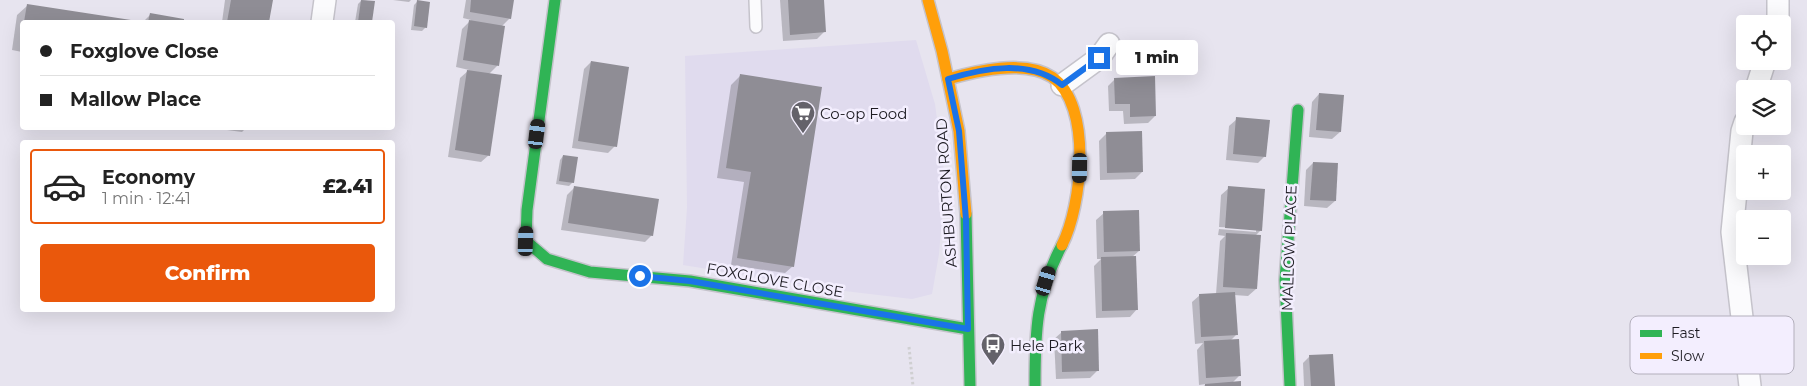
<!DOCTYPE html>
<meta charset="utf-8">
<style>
body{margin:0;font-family:Montserrat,sans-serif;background:#f2f2f2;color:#222;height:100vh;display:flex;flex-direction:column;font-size:19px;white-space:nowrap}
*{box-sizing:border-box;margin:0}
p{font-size:16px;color:#767676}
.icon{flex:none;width:28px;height:28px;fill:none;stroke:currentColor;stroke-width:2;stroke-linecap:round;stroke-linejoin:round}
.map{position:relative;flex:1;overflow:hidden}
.details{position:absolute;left:20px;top:140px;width:375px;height:172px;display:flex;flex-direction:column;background:#fff;border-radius:5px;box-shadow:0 5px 20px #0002}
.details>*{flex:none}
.hud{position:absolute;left:20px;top:20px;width:375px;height:110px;border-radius:5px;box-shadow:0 5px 20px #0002;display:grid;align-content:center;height:110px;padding:0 20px;background:#fff}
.tools{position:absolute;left:1736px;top:15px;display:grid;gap:10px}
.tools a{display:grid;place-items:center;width:55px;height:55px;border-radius:5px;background:#fff;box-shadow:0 5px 20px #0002;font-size:25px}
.end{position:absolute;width:22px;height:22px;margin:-11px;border:6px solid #1a73e8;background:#fff;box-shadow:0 0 0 2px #fff}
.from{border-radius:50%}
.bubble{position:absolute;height:35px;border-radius:5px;background:#fff;box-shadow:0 5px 20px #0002;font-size:16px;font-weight:800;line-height:35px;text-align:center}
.car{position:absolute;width:15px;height:30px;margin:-15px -8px;border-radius:6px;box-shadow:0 0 4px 1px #0007;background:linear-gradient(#222 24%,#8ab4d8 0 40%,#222 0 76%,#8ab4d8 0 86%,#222 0)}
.hud b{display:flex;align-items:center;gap:18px;height:48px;font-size:19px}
.hud b+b{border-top:1px solid #e0e0e0}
.hud i{width:12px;height:12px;background:#222}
ul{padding:9px 0 0;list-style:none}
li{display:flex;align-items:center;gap:15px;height:75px;margin:0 10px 8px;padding:0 10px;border:2px solid #e0e0e0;border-radius:5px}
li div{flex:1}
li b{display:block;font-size:19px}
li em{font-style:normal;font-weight:800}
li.on{border-color:#ea580c}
li>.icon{width:45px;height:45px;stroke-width:1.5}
.action{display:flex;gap:10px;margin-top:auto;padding:10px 20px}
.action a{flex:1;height:58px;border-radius:5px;background:#ea580c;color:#fff;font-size:20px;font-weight:800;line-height:58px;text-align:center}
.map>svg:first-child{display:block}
.built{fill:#e0dbee}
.shadow{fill:#0003}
.building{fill:#8f8d95}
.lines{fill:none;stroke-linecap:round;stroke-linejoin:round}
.lane-casing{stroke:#c5c3cb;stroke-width:14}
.street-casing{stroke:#c5c3cb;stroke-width:24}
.fast-casing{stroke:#c5c3cb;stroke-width:14}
.slow-casing{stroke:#c5c3cb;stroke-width:14}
.path{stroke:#cfcfd1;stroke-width:3;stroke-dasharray:2.5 2.5;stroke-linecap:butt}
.lane{stroke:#fbfbfd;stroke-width:11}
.street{stroke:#fbfbfd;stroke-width:21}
.fast{stroke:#30b455;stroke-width:11}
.slow{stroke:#ff9f0a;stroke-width:11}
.route{stroke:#1a73e8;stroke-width:6}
.labels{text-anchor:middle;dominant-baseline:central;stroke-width:5;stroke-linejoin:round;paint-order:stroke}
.poi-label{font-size:15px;fill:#1e1c23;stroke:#f3eefe;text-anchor:start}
.street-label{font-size:15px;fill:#1e1c23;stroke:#f3eefe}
.key{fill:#f3eefe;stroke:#b3afbc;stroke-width:1}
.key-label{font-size:14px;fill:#1e1c23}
</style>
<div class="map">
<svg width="1807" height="386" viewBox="0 0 1807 386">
<rect width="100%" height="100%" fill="#e7e4ef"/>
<path class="built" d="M 916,40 L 935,104 L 945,179 L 939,254 L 932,294 L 912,299 L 836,290 L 683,265 L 687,208 L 685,56 Z"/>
<g class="shadow">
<path d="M 225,0 L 271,0 L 268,22 L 222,22 Z"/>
<path d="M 362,0 L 374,2 L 371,22 L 355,22 L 358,4 Z"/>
<path d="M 393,0 L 411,0 L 409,2 Z"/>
<path d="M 466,0 L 513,0 L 510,18 L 501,27 L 504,27 L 497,66 L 489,74 L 489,155 L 481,162 L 448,157 L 460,78 L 469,70 L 456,67 L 462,29 L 471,20 L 463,18 Z"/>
<path d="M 780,0 L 822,0 L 825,31 L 817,39 L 783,41 Z"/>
<path d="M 418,1 L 426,27 L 422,31 L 411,30 L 414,5 Z"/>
<path d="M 27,6 L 129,21 L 129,22 L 22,22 L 22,52 L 12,50 L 17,15 Z"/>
<path d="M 150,15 L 183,20 L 182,22 L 143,22 Z"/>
<path d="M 591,62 L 615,146 L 608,153 L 572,148 L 584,69 Z"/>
<path d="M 740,76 L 793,266 L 785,273 L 731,265 L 744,182 L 717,178 L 731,85 Z"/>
<path d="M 1115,79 L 1155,116 L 1148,123 L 1124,124 L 1123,111 L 1109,111 L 1108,86 Z"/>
<path d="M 1319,94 L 1340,132 L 1332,139 L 1309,137 L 1312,102 Z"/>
<path d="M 1237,119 L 1265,156 L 1258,163 L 1226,160 L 1229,126 Z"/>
<path d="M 212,128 L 246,128 L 242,132 Z"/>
<path d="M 339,128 L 358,128 L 356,130 Z"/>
<path d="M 1106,134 L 1142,172 L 1135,179 L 1100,180 L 1099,141 Z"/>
<path d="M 563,156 L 573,182 L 569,186 L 556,184 L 560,160 Z"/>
<path d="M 1313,163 L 1335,201 L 1327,208 L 1304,206 L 1306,170 Z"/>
<path d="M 574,188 L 652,235 L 645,242 L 561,230 L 567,195 Z"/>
<path d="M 1229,188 L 1261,230 L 1255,236 L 1256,289 L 1248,296 L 1234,295 L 1236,335 L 1230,341 L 1239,376 L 1232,383 L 1240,386 L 1204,386 L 1206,384 L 1199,385 L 1197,350 L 1203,343 L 1195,344 L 1192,302 L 1200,295 L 1216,294 L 1220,241 L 1225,236 L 1218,235 L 1219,229 L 1256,232 L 1256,229 L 1219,227 L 1221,195 Z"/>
<path d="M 1104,213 L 1139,251 L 1132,257 L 1137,309 L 1130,317 L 1096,318 L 1094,266 L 1101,259 L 1097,259 L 1096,220 Z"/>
<path d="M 1062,332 L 1098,370 L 1090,378 L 1056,379 L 1054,339 Z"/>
<path d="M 1310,356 L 1334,386 L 1304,386 L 1303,363 Z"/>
</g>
<g class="building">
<path d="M 231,0 L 273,0 L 269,22 L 227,22 Z"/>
<path d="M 361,0 L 375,1 L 372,22 L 358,22 Z"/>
<path d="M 417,0 L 430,2 L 427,28 L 414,26 Z"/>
<path d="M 471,0 L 514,0 L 511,19 L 470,12 Z"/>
<path d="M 788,0 L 824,0 L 826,32 L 790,35 Z"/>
<path d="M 27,4 L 131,20 L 130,22 L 24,22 Z"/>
<path d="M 150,13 L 184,19 L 184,22 L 148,22 Z"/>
<path d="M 469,20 L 505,26 L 499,66 L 463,60 Z"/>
<path d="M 591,61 L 629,67 L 617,147 L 578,141 Z"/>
<path d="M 467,70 L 502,75 L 490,156 L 455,150 Z"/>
<path d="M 740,74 L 822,87 L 794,267 L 737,258 L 751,172 L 726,168 Z"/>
<path d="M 1155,76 L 1156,116 L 1130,117 L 1130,104 L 1115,104 L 1114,78 Z"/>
<path d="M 1319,93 L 1344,95 L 1341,132 L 1316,130 Z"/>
<path d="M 1236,117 L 1270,120 L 1266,157 L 1233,154 Z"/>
<path d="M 1142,131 L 1143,172 L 1107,173 L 1106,132 Z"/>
<path d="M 563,155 L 578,157 L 574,183 L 559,181 Z"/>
<path d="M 1313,162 L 1338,163 L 1336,201 L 1310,200 Z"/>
<path d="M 574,186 L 659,199 L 653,236 L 568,223 Z"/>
<path d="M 1228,186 L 1265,189 L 1262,231 L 1225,228 Z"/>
<path d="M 1139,210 L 1140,251 L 1104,252 L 1103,211 Z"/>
<path d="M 1226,233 L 1261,235 L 1257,289 L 1223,287 Z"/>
<path d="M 1136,256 L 1138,310 L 1102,311 L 1101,257 Z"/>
<path d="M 1235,292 L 1238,335 L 1201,337 L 1199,294 Z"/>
<path d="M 1098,329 L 1099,371 L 1062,372 L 1061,331 Z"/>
<path d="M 1239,339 L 1241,376 L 1206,378 L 1204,341 Z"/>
<path d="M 1333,354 L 1335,386 L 1311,386 L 1309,355 Z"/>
<path d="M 1241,381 L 1241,386 L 1205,386 L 1205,384 Z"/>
</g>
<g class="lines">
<defs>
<path id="lane" d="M 755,0 L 756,27"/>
<g id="street">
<path d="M 322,22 L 325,0"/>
<path d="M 1778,24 L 1778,0"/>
<path d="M 1062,85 L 1099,58 L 1109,44"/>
<path d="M 1756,89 L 1765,61"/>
<path d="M 1745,122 L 1742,131 L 1732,232 L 1750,386"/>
</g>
<g id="fast">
<path d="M 555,0 L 527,210 L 526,241 L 547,259 L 590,272 L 690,281 L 968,329"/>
<path d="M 966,214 L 970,386"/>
<path d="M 1035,386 C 1035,332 1036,294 1062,245"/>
<path d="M 1290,386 L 1285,280 L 1298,110"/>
</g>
<g id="slow">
<path d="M 928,0 L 942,51 L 959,131 L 966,214"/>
<path d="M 948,79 C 976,71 1025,59 1052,77 C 1093,105 1082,206 1062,245"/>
</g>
</defs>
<use href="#lane" class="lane-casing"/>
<use href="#street" class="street-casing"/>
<use href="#fast" class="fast-casing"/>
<use href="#slow" class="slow-casing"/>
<path class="path" d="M 909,347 L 913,386"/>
<use href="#lane" class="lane"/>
<use href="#street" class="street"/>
<use href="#fast" class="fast"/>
<use href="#slow" class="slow"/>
</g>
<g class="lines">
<path class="route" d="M 640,276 L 690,281 L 968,329 L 966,220 L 959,131 L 948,79 C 984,68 1030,59 1062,85 L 1099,58"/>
</g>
<defs>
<symbol id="supermarket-pin" viewBox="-11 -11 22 30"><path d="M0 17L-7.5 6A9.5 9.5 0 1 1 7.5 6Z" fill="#64626a" stroke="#f3eefe"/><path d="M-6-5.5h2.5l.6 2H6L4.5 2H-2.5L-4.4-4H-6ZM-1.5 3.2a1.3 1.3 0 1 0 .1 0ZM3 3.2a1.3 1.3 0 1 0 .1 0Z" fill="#fff"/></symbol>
<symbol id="bus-pin" viewBox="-11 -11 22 30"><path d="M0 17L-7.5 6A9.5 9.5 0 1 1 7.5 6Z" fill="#64626a" stroke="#f3eefe"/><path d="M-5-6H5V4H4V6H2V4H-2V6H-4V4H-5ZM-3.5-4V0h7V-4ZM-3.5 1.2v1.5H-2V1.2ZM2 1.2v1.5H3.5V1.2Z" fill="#fff"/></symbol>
</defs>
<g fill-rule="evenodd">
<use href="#supermarket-pin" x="789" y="99" width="28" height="38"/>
<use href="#bus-pin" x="979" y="331" width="28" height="38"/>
</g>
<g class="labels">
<g class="poi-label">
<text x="820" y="113">Co-op Food</text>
<text x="1010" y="345">Hele Park</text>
</g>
<g class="street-label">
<text transform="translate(946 193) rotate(-94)">ASHBURTON ROAD</text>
<text transform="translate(1289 248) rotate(-88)">MALLOW PLACE</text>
<text transform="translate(775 280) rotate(10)">FOXGLOVE CLOSE</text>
</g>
</g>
<rect x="1630" y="316" width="164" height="58" rx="8" class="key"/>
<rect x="1640" y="330" width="22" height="7" fill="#30b455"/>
<rect x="1640" y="353" width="22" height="6" fill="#ff9f0a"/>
<g class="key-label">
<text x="1671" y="338">Fast</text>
<text x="1671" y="361">Slow</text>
</g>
</svg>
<div class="tools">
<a><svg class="icon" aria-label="locate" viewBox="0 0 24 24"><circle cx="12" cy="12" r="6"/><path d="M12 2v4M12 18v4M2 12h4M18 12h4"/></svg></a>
<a><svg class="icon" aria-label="layers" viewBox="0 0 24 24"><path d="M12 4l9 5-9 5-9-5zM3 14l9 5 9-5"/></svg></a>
<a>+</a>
<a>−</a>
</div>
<i class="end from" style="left:640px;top:276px"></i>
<i class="end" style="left:1099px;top:58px"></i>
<div class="bubble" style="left:1116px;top:40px;width:82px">1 min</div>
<i class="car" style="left:537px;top:134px;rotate:7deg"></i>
<i class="car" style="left:1080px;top:168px;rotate:181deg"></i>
<i class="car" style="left:526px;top:241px;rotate:2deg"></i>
<i class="car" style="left:1046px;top:281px;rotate:17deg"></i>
<div class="hud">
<b><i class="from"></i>Foxglove Close</b>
<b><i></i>Mallow Place</b>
</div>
<section class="details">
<ul>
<li class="on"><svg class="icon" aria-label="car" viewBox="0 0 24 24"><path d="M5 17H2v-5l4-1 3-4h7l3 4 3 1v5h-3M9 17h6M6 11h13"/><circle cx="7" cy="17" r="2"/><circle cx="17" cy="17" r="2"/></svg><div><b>Economy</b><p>1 min · 12:41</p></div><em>£2.41</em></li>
</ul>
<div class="action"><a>Confirm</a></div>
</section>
</div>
